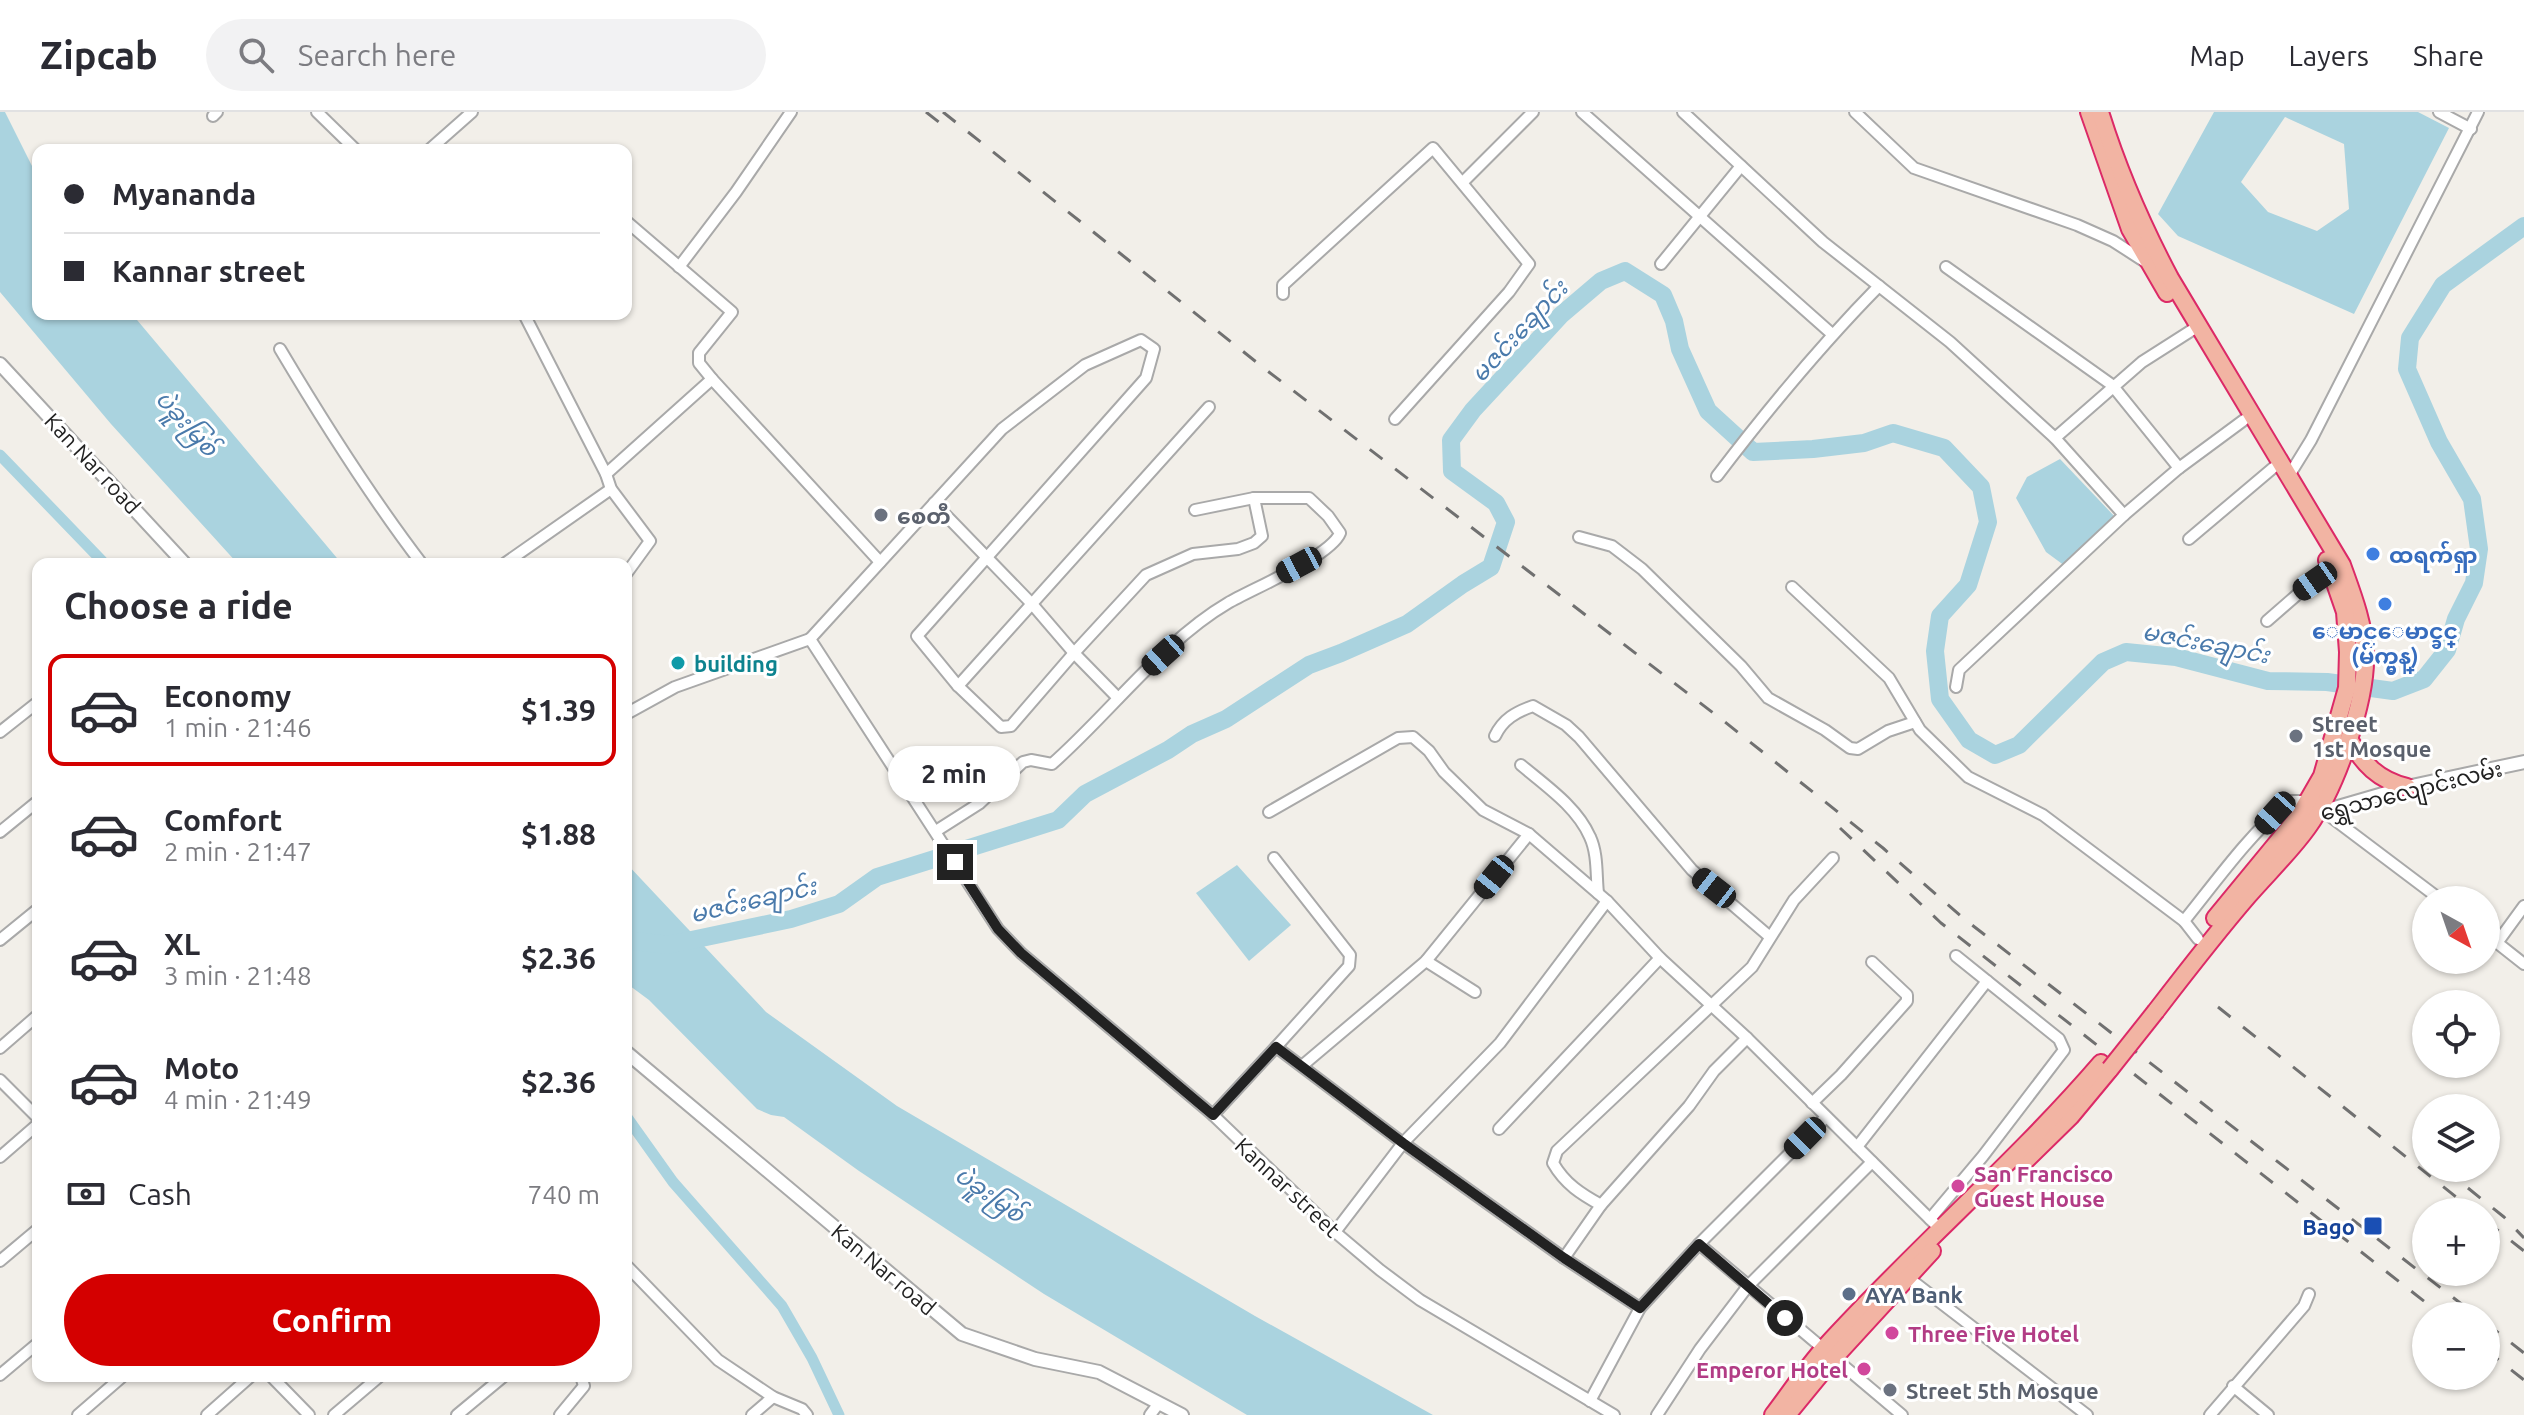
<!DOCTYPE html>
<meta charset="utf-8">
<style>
body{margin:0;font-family:Ubuntu,"Noto Sans Myanmar",sans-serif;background:#f2f2f3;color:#2b2b33;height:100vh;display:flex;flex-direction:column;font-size:30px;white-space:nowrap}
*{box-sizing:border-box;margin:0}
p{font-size:26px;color:#7c7c81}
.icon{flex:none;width:44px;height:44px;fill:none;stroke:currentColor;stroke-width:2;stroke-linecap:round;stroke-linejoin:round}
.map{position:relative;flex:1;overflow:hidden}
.sheet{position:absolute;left:32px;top:446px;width:600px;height:824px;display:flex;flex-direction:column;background:#fff;border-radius:16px;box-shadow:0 2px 6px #0004}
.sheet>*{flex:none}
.guide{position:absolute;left:32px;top:32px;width:600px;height:176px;border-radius:16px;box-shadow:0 2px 6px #0004;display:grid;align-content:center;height:176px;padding:0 32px;background:#fff}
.needle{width:52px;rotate:140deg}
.tools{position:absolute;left:2412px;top:774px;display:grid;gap:16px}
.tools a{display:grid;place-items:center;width:88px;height:88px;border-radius:50%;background:#fff;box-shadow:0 2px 6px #0004;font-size:40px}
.end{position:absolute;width:36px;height:36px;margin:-18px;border:10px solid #222;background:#fff;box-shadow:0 0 0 4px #fff}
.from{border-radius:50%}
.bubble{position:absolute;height:56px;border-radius:28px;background:#fff;box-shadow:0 2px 6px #0004;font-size:26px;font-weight:700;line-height:56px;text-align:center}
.car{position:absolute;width:24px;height:48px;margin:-24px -12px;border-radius:10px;box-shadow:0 0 6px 2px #0007;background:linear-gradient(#222 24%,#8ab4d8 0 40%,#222 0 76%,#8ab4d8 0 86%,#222 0)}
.guide b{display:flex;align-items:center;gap:28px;height:76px;font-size:30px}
.guide b+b{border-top:2px solid #e1e1e2}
.guide i{width:20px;height:20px;background:#2b2b33}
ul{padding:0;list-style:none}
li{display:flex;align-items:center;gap:24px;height:112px;margin:0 16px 12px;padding:0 16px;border:4px solid transparent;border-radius:16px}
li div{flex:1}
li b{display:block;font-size:30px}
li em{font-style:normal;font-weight:700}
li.on{border-color:#d40000}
li>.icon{width:72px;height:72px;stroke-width:1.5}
h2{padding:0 32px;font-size:36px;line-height:96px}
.pay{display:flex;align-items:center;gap:20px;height:88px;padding:0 32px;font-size:30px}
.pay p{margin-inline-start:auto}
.primary-button{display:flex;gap:16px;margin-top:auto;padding:16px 32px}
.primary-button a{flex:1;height:92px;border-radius:48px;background:#d40000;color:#fff;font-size:32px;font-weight:700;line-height:92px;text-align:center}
header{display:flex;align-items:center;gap:48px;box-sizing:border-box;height:112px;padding:0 40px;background:#fff;border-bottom:2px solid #e1e1e2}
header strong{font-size:38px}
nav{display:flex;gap:44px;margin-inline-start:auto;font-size:28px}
.search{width:560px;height:72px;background:#f2f2f3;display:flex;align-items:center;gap:20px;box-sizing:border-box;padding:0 28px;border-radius:44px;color:#7c7c81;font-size:30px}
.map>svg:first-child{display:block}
.water{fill:#aad3df;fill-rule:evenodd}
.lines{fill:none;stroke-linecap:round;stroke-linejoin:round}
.canal{stroke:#aad3df;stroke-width:11}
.river{stroke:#aad3df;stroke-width:18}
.minor-casing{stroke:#a9a9a9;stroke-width:14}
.tertiary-casing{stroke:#a9a9a9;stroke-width:16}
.trunk-casing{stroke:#dc2a67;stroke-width:20}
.minor{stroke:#fff;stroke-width:10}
.tertiary{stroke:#fff;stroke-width:12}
.trunk{stroke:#f2b4a3;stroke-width:16}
.rail{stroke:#707070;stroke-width:3;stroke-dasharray:16 16;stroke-linecap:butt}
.trunk-bridge-casing{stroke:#dc2a67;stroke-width:20;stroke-linecap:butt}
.trunk-bridge{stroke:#f2b4a3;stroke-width:16}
.route{stroke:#222;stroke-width:10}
.worship-dot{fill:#6b7280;stroke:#fff;stroke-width:3}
.shop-dot{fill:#3f7fe0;stroke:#fff;stroke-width:3}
.culture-dot{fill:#0f9aa8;stroke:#fff;stroke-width:3}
.hotel-dot{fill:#d1479c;stroke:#fff;stroke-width:3}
.transit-dot{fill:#1a4fb4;stroke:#fff;stroke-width:3}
.service-dot{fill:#5c6f8a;stroke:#fff;stroke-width:3}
.labels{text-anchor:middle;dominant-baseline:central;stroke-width:6;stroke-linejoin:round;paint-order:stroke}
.street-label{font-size:22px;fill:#222;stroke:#fff}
.worship-label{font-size:22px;font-weight:bold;fill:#5b616d;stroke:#fff;text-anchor:start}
.shop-label{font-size:22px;font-weight:bold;fill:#366cbe;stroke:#fff;text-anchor:start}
.culture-label{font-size:22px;font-weight:bold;fill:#0d838f;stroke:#fff;text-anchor:start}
.hotel-label{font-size:22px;font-weight:bold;fill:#b23c85;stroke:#fff;text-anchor:start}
.transit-label{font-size:22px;font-weight:bold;fill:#164399;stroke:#fff;text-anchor:end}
.service-label{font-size:22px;font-weight:bold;fill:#4e5e75;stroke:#fff;text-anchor:start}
.water-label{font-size:24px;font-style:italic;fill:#4a7aab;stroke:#fff}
</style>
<header>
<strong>Zipcab</strong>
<div class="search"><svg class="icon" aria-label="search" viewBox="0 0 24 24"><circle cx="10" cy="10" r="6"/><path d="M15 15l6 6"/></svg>Search here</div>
<nav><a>Map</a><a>Layers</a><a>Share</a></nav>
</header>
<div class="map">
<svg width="2524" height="1303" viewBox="0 0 2524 1303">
<rect width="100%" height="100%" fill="#f2efe9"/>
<g class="water">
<path d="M 0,0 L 5,0 L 38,66 L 38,202 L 132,202 L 342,452 L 238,452 L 111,312 L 0,180 Z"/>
<path d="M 2214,0 L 2418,0 L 2449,16 L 2354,202 L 2178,124 L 2158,102 ZM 2285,5 L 2344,32 L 2349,97 L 2317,119 L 2268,100 L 2241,70 Z"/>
<path d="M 2060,347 L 2116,406 L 2078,439 L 2065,454 L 2046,440 L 2016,386 L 2027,365 Z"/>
<path d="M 626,751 L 766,900 L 897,994 L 1255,1204 L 1433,1303 L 1247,1303 L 1044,1182 L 859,1059 L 784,1005 L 771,1003 L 757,997 L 649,888 L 626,871 Z"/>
<path d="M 1237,753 L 1291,813 L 1249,849 L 1196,781 Z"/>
</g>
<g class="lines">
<g class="canal">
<path d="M 0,343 L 105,452"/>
<path d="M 626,1004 L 673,1070 L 782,1194 L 812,1246 L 839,1303"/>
</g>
<path class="river" d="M 626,828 L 668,833 L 791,807 L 839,792 L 877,765 L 1058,708 L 1085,682 L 1168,638 L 1192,622 L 1226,607 L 1309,553 L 1341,541 L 1407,512 L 1463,472 L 1491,455 L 1506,410 L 1496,391 L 1452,359 L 1451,328 L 1473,298 L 1561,203 L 1601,169 L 1625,159 L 1663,183 L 1674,209 L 1680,237 L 1708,299 L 1753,340 L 1813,337 L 1864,331 L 1893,321 L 1944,336 L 1981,375 L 1988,410 L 1968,473 L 1940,504 L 1935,539 L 1940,587 L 1969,628 L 1995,643 L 2019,633 L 2103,550 L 2126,540 L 2176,545 L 2268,569 L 2327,570 L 2393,579 L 2424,567 L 2447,538 L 2456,507 L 2474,471 L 2479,437 L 2472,387 L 2439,330 L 2407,257 L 2410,226 L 2443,173 L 2524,114"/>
<defs>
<g id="minor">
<path d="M 317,0 L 356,38"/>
<path d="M 1582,0 L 1832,222"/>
<path d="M 1683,0 L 1823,130 L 1950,230 L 2055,326 L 2124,403"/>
<path d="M 1855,0 L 1914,56 L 2077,113 L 2113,129 L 2144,149"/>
<path d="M 2439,0 L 2471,17"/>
<path d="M 213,4 L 217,0"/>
<path d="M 429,38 L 472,0"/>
<path d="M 1463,70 L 1533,0"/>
<path d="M 626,109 L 732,200 L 699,241 L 699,251 L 712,267"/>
<path d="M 1661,152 L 1741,54"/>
<path d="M 679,155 L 736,80 L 791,0"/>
<path d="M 1946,155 L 2112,273 L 2179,356"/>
<path d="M 1283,182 L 1283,173 L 1433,36 L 1529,152 L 1509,180 L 1395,307"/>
<path d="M 524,202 L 606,362 L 611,377 L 650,429 L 626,462"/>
<path d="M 280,237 C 324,311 370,384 422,452"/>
<path d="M 2055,326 L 2142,250 L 2200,213"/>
<path d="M 606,362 L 712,267 L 880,450"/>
<path d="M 2290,362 L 2311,328 L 2478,0"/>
<path d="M 1717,364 C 1768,297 1820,234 1879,174"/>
<path d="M 1254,386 L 1262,424 L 1254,431 L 1238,437 L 1193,442 L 1146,463 L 1074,541 L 1011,614 L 1001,615 L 958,574 L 917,524 L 1146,266 L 1154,237 L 1141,228 L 1085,253 L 1002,317 L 810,527 L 998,817 L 1021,841 L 1213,1003 L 1335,1120 L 1380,1158 L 1420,1188 L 1614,1303"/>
<path d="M 934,391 L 1032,492 L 1074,541 L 1118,586"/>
<path d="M 1579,425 L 1612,434 L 1642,457 L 1741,554 L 1768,586 L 1825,618 L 1850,636 L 1858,637 L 1888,619 L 1915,610"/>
<path d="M 2189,427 L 2273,356"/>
<path d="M 504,452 L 611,377"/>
<path d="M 1792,475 L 1889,566 L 1920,618 L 1968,665 L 2043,703 L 2184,809 L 2198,827"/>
<path d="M 2267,509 L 2298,482 L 2332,457"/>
<path d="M 958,574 L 1209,295"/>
<path d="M 1956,575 L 1959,558 L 2124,403 L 2179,356 L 2244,308"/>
<path d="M 626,602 L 675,575 L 810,527"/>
<path d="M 0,620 L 38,590"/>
<path d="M 1495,624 C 1503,607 1516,600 1533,594 L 1566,613 L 1579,625 L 1692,758 L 1770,825"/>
<path d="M 1521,653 C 1546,674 1577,695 1590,725 C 1598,742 1596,764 1598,781"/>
<path d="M 2323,699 L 2441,788"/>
<path d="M 1269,700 L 1398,626 L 1413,625 L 1429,639 L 1444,660 L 1483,698 L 1529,722 L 1607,789 L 1660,846 L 1747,926 L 1940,1117"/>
<path d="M 936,719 L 980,691 L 1023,650 L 1031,648 L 1052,652 C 1109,602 1163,529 1228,491 C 1252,477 1331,444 1340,421 L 1328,404 L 1309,386 L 1254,386 L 1195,398"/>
<path d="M 0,720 L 38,689"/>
<path d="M 1274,746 L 1350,843 L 1349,854 L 1276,935"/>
<path d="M 2184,809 C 2217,768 2249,723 2289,689 L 2311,689"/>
<path d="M 2486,822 L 2524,852"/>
<path d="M 0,828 L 38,797"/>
<path d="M 2497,831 L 2524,794"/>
<path d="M 1426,849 L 1475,880"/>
<path d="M 1747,926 L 1714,959 L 1689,994 L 1601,1093 C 1581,1082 1565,1072 1553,1051 L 1557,1039 L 1752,855 L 1794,788 L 1833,746"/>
<path d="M 0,936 L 38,903"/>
<path d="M 1303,953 L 1426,849 L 1529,722"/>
<path d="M 0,968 L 38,1006"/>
<path d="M 1812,991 L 1841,963 L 1907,889 L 1907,883 L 1872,850"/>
<path d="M 1213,1003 L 1276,935 L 1403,1031 L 1564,1146 L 1640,1196"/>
<path d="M 1499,1017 L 1660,846"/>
<path d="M 1857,1035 L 1987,869"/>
<path d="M 0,1045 L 38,1012"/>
<path d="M 1930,1107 L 1983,1044 L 2064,938 L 2059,927 L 1956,844"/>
<path d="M 1335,1120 L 1403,1031 L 1500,931 L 1607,789"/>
<path d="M 1699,1132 L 1902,1303"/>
<path d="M 1564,1146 L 1601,1093"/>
<path d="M 0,1149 L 38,1117"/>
<path d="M 626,1153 L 718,1248 L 773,1285 L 802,1297 L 807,1303"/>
<path d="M 1906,1164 L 2087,1303"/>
<path d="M 0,1263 L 38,1231"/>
<path d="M 271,1264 L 309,1303"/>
<path d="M 2233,1274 L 2268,1303"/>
<path d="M 1590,1289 L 1640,1196 L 1699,1132 L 1826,1005"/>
<path d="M 78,1303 L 123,1264"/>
<path d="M 207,1303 L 251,1264"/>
<path d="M 334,1303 L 380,1264"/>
<path d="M 457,1303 L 504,1264"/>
<path d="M 560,1303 L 584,1274 L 581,1264"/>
<path d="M 752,1303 L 773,1285"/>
<path d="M 1150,1303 L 1159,1291"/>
<path d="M 1657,1303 L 1700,1237 L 1748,1174 L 1872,1050"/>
<path d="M 2210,1303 L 2304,1194 L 2309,1182"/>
</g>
<g id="tertiary">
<path d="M 0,252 L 185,452"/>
<path d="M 2314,702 L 2407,675 L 2524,650"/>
<path d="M 626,940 L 962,1222 L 1035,1247 L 1099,1260 L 1182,1303"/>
</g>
<g id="trunk">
<path d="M 2089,0 L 2130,117 L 2167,181"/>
<path d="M 2100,0 C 2118,58 2142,113 2170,166 L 2342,453 C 2352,481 2364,511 2365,542 C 2367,588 2336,676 2308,715 C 2291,739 2268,761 2248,784 C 2216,821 2186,860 2156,899"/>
<path d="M 2349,627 C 2363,652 2378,668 2407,675"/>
<path d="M 2215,806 L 2299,704 L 2322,664 L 2347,576 L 2348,540 L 2345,500 L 2327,448"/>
<path d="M 2023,1051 L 2071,1004 L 2110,957"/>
<path d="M 1773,1303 C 1790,1281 1806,1256 1825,1235 C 1914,1137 2015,1051 2101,951"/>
<path d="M 1787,1303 L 1833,1247 L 1932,1139"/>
</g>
</defs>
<use href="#minor" class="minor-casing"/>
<use href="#tertiary" class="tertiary-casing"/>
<use href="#trunk" class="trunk-casing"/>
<use href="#minor" class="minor"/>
<use href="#tertiary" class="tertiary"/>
<use href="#trunk" class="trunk"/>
<g class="rail">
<path d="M 926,0 L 949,18"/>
<path d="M 943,0 L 1265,257 L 1725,610 L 1883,736 L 1963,806 L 2477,1204"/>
<path d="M 1840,716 L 1941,811 L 2443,1204"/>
<path d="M 2218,895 L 2475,1100"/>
<path d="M 2417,1036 L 2426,1042"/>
<path d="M 2443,1056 L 2504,1105 L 2524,1126"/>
<path d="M 2486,1109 L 2524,1139"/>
<path d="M 2486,1211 L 2524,1241"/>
<path d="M 2486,1238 L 2524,1268"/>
</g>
<defs>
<path id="trunk-bridge" d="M 2110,957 L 2156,899"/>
</defs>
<use href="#trunk-bridge" class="trunk-bridge-casing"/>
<use href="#trunk-bridge" class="trunk-bridge"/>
</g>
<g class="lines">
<path class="route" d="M 955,750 L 998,817 L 1021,841 L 1213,1003 L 1276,935 L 1403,1031 L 1564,1146 L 1640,1196 L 1699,1132 L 1785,1206"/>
</g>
<g class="worship-dot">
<circle cx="881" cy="403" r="8"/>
<circle cx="2296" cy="624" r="8"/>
<circle cx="1890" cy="1278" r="8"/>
</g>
<g class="shop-dot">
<circle cx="2373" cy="442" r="8"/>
<circle cx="2385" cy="492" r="8"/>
</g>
<circle class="culture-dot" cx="678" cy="551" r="8"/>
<g class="hotel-dot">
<circle cx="1958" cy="1074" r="8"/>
<circle cx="1892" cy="1221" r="8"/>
<circle cx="1864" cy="1257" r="8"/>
</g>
<rect class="transit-dot" x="2363" y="1104" width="20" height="20" rx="4"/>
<circle class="service-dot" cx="1849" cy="1182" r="8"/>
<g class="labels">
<g class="street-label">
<text transform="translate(93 351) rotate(47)">Kan Nar road</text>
<text transform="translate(2411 678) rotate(-14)">ရွှေသာလျောင်းလမ်း</text>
<text transform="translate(1288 1075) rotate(43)">Kannar street</text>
<text transform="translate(884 1157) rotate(40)">Kan Nar road</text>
</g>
<g class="worship-label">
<text x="897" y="403">စေတီ</text>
<text x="2312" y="611">Street<tspan x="2312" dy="25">1st Mosque</tspan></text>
<text x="1906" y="1278">Street 5th Mosque</text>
</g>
<g class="shop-label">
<text x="2389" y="442">ထရက်ရှာ</text>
<text x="2385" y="518" text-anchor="middle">ေမာင္ေမာင္ခင္<tspan x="2385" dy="25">(မ်က္မွန္)</tspan></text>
</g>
<g class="culture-label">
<text x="694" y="551">building</text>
</g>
<g class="hotel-label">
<text x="1974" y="1061">San Francisco<tspan x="1974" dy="25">Guest House</tspan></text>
<text x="1908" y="1221">Three Five Hotel</text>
<text x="1848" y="1257" text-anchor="end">Emperor Hotel</text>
</g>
<g class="transit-label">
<text x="2355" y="1114">Bago</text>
</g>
<g class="service-label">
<text x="1865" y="1182">AYA Bank</text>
</g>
<g class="water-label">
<text transform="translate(1519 219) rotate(-47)">မဇင်းချောင်း</text>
<text transform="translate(187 311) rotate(48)">ပဲခူးမြစ်</text>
<text transform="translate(2206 531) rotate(11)">မဇင်းချောင်း</text>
<text transform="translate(753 788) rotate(-13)">မဇင်းချောင်း</text>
<text transform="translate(990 1082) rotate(35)">ပဲခူးမြစ်</text>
</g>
</g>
</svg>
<div class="tools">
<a><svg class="needle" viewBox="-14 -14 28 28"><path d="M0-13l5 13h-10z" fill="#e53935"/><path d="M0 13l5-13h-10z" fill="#7c7c81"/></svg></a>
<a><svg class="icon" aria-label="locate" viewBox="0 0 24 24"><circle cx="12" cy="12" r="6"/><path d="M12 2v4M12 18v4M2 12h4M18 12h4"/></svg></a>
<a><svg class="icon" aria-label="layers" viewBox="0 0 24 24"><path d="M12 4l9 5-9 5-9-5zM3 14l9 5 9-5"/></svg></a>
<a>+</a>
<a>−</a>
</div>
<i class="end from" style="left:1785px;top:1206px"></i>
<i class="end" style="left:955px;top:750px"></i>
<div class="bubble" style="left:888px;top:634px;width:132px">2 min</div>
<i class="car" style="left:1299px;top:453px;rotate:242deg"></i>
<i class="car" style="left:2315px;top:469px;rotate:235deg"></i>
<i class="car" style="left:1163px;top:543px;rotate:228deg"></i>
<i class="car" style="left:2275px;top:701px;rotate:222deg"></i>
<i class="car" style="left:1494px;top:765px;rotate:219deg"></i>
<i class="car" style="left:1714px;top:776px;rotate:308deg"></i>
<i class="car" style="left:1805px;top:1026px;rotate:225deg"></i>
<div class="guide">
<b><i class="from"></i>Myananda</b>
<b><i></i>Kannar street</b>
</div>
<section class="sheet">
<h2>Choose a ride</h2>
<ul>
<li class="on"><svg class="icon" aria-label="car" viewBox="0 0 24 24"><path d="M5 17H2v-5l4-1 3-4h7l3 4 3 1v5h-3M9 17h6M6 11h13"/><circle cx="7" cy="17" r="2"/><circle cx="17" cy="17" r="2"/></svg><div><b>Economy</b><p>1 min · 21:46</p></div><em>$1.39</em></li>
<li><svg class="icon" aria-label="car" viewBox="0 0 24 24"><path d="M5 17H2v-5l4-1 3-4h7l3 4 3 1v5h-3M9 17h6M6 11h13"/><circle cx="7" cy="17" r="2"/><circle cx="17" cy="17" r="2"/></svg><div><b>Comfort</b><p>2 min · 21:47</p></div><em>$1.88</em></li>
<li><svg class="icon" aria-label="car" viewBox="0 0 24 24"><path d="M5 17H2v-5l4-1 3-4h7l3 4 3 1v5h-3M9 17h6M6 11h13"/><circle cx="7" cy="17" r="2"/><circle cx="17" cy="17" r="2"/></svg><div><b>XL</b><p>3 min · 21:48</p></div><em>$2.36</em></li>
<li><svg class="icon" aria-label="car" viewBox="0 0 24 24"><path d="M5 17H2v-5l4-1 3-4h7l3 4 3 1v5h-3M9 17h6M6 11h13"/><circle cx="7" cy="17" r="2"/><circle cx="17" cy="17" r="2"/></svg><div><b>Moto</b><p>4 min · 21:49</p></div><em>$2.36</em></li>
</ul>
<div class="pay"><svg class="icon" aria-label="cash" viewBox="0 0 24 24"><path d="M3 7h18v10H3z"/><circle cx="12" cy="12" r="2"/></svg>Cash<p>740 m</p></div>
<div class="primary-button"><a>Confirm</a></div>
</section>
</div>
